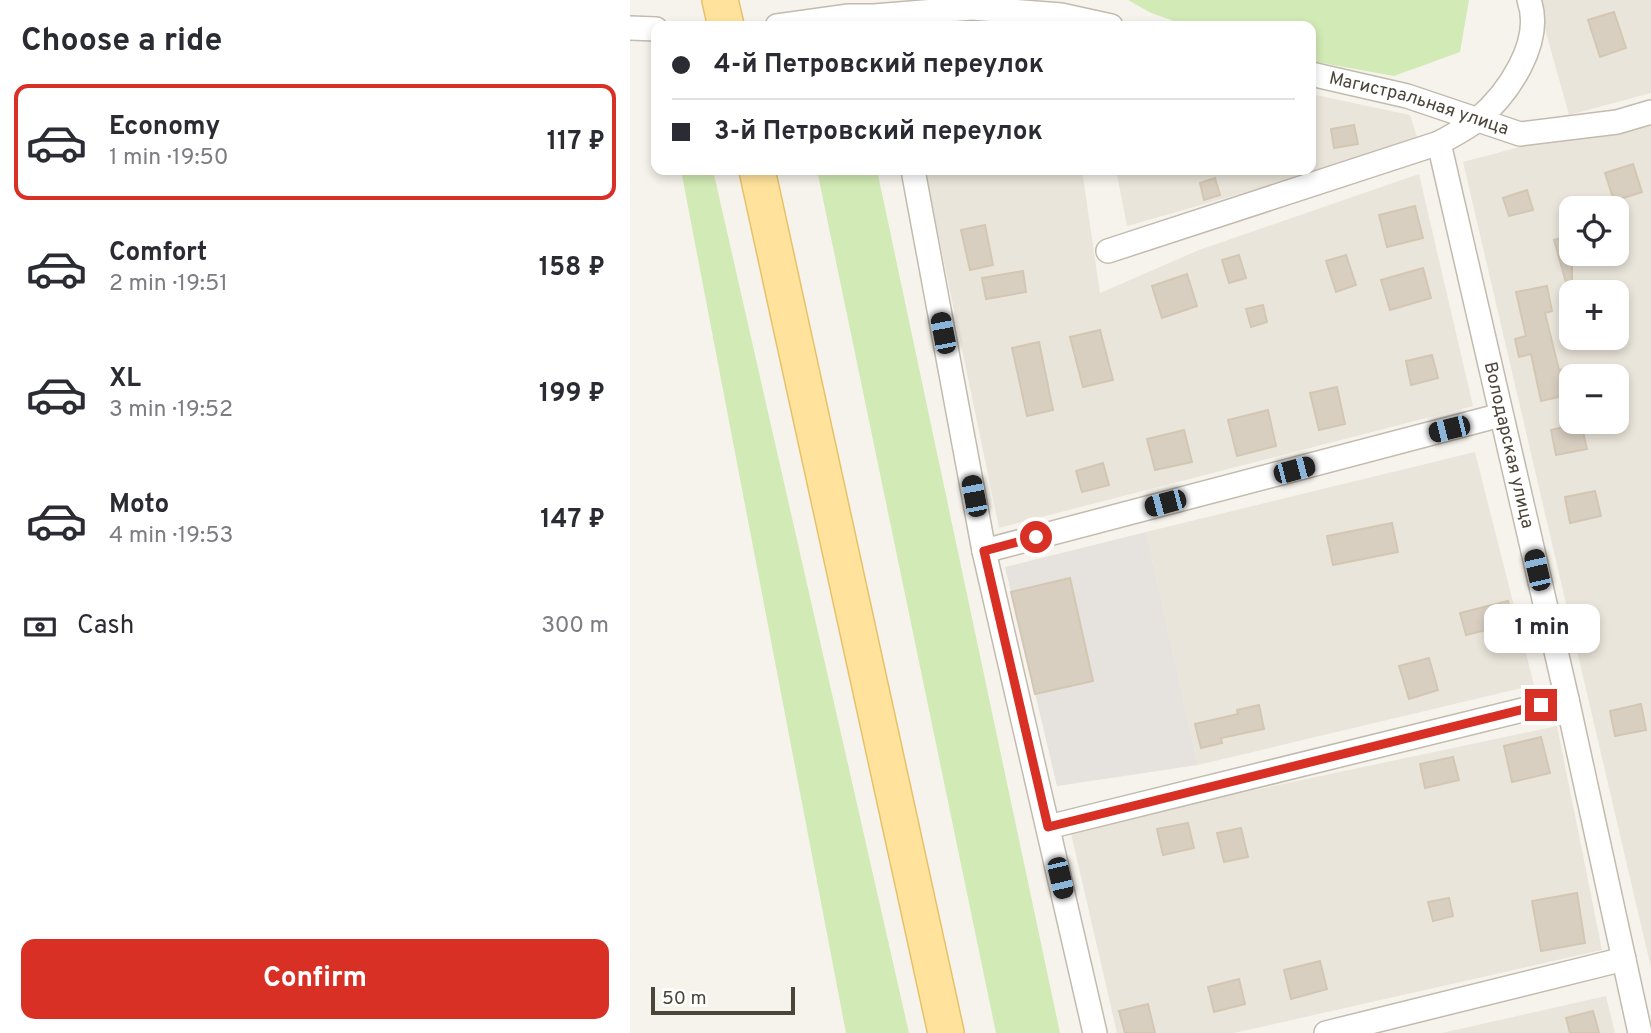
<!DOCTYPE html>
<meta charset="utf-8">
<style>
body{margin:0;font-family:Overpass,sans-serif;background:#f2f2f3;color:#2b2b33;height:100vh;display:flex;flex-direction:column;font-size:26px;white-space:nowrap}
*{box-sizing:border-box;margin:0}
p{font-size:23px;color:#7c7c81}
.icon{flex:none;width:38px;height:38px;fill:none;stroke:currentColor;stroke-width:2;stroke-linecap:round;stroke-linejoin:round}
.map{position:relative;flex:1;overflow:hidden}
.panel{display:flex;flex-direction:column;background:#fff;width:630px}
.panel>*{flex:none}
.hud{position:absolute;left:21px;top:21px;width:665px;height:154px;border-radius:14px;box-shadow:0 4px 10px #0003;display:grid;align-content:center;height:154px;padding:0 21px;background:#fff}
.buttons{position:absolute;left:929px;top:196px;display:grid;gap:14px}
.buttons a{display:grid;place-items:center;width:70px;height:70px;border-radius:14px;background:#fff;box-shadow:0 4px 10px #0003;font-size:35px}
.scale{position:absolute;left:21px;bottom:18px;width:144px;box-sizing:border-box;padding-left:7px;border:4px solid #4b4439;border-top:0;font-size:19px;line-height:24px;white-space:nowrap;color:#4b4439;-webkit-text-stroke:5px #fff;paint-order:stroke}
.end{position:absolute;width:32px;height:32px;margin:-16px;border:9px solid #d93025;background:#fff;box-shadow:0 0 0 4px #fff}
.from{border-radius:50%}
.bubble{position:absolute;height:49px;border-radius:14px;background:#fff;box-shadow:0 4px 10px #0003;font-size:23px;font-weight:700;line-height:49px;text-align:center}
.car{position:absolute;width:21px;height:42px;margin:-21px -10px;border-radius:9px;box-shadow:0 0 5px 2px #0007;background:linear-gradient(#222 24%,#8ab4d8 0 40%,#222 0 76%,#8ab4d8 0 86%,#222 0)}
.hud b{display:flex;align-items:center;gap:24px;height:66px;font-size:26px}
.hud b+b{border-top:2px solid #e1e1e2}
.hud i{width:18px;height:18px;background:#2b2b33}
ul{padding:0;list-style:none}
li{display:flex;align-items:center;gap:21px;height:116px;margin:0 14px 10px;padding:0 7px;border:4px solid transparent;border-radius:14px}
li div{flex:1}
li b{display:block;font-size:26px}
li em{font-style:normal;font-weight:700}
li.on{border-color:#d93025}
li>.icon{width:63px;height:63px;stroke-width:1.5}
h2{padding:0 21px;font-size:32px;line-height:84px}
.pay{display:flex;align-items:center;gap:18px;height:77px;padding:0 21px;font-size:26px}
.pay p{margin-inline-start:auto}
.cta{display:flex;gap:14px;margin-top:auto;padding:14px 21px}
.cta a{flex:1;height:80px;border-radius:14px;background:#d93025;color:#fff;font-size:28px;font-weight:700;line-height:80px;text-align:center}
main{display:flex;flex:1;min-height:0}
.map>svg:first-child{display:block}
.residential{fill:#eae5da;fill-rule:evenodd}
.industrial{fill:#e6e2dd}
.green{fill:#d2eab5}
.building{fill:#d8cfc1;stroke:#d3c7b4;stroke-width:2}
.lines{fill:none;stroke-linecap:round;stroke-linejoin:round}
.street-casing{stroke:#c2bbae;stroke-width:26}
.primary-casing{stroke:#e6c16a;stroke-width:38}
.street{stroke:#fff;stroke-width:23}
.primary{stroke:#ffe39c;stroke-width:35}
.route{stroke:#d93025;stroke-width:9}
.labels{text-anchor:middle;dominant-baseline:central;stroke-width:7;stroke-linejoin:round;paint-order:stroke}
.street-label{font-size:18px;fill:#4b4439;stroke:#fff}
</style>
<main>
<section class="panel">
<h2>Choose a ride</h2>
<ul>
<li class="on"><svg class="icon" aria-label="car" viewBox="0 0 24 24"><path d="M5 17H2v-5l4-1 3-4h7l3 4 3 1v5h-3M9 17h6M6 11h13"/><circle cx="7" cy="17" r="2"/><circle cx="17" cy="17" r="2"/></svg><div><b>Economy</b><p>1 min · 19:50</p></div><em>117 ₽</em></li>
<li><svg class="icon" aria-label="car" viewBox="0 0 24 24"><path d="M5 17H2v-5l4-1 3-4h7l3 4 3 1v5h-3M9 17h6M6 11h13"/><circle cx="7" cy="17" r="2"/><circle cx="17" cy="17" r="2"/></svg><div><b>Comfort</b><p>2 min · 19:51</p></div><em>158 ₽</em></li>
<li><svg class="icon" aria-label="car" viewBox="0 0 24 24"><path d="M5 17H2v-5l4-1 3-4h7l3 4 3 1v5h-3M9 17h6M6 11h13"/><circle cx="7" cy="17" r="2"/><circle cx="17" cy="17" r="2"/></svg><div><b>XL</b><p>3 min · 19:52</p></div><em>199 ₽</em></li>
<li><svg class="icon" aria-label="car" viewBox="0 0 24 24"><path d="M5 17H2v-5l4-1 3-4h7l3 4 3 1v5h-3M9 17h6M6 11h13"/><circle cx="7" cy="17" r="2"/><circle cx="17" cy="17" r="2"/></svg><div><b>Moto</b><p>4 min · 19:53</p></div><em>147 ₽</em></li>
</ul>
<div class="pay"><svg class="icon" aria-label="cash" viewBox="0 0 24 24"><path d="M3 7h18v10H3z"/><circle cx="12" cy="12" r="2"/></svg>Cash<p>300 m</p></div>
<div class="cta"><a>Confirm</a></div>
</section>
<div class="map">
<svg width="1021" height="1033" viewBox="0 0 1021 1033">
<rect width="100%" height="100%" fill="#f6f3ec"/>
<g class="residential">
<path d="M 907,0 L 1021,0 L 1021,93 L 939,115 Z"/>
<path d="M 681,94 L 780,115 L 789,143 L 497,226 L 486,170 L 681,170 Z"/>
<path d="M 1021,112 L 1021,968 L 833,162 ZM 942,208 L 987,208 L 987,254 L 942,254 ZM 942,292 L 987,292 L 987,338 L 942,338 ZM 942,376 L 987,376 L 987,422 L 942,422 Z"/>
<path d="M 295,170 L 452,170 L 470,293 L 569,250 L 789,174 L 843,406 L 369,528 Z"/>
<path d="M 845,452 L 904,685 L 568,765 L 516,532 Z"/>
<path d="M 927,726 L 972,950 L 604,1033 L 487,1033 L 440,829 Z"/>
<path d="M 976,996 L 985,1033 L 812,1033 Z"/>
</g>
<path class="industrial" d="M 516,532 L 568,765 L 427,786 L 375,567 Z"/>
<g class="green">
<path d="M 498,0 L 839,0 L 830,52 L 764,76 L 681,61 L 681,26 L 558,26 L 521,13 Z"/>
<path d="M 51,170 L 83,170 L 279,1033 L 216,1033 Z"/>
<path d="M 187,170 L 247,170 L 430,1033 L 366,1033 Z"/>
</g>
<g class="building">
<path d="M 984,12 L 996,48 L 970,57 L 958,20 Z"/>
<path d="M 724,125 L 728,144 L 704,148 L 701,129 Z"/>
<path d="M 1003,164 L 1012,192 L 984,201 L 975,173 Z"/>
<path d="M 585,178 L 590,195 L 574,200 L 570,183 Z"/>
<path d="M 897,190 L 903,210 L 879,216 L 873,198 Z"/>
<path d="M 785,206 L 793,238 L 757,247 L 749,215 Z"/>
<path d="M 355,225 L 363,265 L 340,270 L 331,230 Z"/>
<path d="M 942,235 L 942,285 L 937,286 L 924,240 Z"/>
<path d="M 609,255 L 616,278 L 599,283 L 592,260 Z"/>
<path d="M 716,255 L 726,285 L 706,292 L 696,261 Z"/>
<path d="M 793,268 L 801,298 L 760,310 L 751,280 Z"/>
<path d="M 393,271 L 396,292 L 356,299 L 352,278 Z"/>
<path d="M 557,274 L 567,306 L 532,318 L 522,286 Z"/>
<path d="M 917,286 L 922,311 L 915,313 L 929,370 L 936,369 L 942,394 L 911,401 L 901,354 L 889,357 L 885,339 L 896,336 L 886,292 Z"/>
<path d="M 633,305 L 637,322 L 621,327 L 616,309 Z"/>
<path d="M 470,330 L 483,380 L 453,387 L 440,337 Z"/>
<path d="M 409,342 L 423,410 L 397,416 L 382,348 Z"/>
<path d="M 802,355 L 808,378 L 781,385 L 776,361 Z"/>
<path d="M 707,387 L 715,424 L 689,430 L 680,393 Z"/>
<path d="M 638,410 L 646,446 L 607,456 L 598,420 Z"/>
<path d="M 951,423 L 957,449 L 926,455 L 921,430 Z"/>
<path d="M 554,430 L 562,462 L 525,470 L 517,439 Z"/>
<path d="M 473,463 L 479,485 L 452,492 L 446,471 Z"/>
<path d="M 965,491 L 971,516 L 940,523 L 935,497 Z"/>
<path d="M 762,523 L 768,552 L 703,565 L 697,536 Z"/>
<path d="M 440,578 L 463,681 L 405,694 L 381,592 Z"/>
<path d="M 878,601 L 884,623 L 836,635 L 830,613 Z"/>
<path d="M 799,658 L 808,690 L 779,699 L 769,666 Z"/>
<path d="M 1011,704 L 1016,730 L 985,736 L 980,711 Z"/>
<path d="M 629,705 L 634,729 L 591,738 L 592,743 L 571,748 L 565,724 L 608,714 L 607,710 Z"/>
<path d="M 911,737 L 920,773 L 882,782 L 874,746 Z"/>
<path d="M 823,757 L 829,780 L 795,788 L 790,764 Z"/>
<path d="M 558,823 L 564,848 L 533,855 L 527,829 Z"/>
<path d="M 611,828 L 618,857 L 594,862 L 587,833 Z"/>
<path d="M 947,893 L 955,943 L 911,951 L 902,901 Z"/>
<path d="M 819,898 L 823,916 L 803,921 L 798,902 Z"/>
<path d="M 690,961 L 697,989 L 661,999 L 654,970 Z"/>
<path d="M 609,979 L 615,1004 L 584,1012 L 578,987 Z"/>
<path d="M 518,1004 L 525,1033 L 495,1033 L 489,1011 Z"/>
<path d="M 963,1011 L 969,1033 L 940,1033 L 936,1018 Z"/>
</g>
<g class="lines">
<defs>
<g id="street">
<path d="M 147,26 L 219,16 L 244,16 L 342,8 L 431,15 L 481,26"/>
<path d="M 0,28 L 26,29"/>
<path id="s1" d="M 681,74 L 777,96 L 890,134 L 987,122 L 1021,112"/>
<path id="s2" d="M 809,143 L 937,699 L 1010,1033"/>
<path d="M 283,170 L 354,551 L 465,1033"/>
<path d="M 478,251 L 809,143 C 821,136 836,129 847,120 C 878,94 914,42 899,0"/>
<path d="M 354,551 L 871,415"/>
<path d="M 418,827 L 937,699"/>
<path d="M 696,1033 L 994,959"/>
</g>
<g id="primary">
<path d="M 90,0 L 96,26"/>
<path d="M 127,170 L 316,1033"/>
</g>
</defs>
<use href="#street" class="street-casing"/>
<use href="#primary" class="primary-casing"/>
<use href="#street" class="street"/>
<use href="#primary" class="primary"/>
</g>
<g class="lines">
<path class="route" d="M 406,537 L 354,551 L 418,827 L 911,705"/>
</g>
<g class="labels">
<g class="street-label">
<text stroke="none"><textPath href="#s1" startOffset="112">Магистральная улица</textPath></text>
<text stroke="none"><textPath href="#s2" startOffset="310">Володарская улица</textPath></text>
</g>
</g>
</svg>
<div class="buttons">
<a><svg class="icon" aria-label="locate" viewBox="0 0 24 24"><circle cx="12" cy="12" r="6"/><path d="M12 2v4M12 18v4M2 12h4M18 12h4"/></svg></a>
<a>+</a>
<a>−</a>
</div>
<div class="scale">50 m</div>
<i class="end from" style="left:406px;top:537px"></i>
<i class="end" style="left:911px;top:705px"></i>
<div class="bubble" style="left:854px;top:604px;width:116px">1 min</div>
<i class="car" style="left:313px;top:333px;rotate:349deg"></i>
<i class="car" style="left:819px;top:429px;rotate:256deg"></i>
<i class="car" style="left:664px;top:470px;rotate:75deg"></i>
<i class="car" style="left:344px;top:496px;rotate:349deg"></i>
<i class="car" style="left:535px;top:503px;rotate:255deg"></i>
<i class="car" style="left:907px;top:570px;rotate:347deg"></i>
<i class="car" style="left:430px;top:878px;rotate:167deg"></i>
<div class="hud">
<b><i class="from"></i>4-й Петровский переулок</b>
<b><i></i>3-й Петровский переулок</b>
</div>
</div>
</main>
